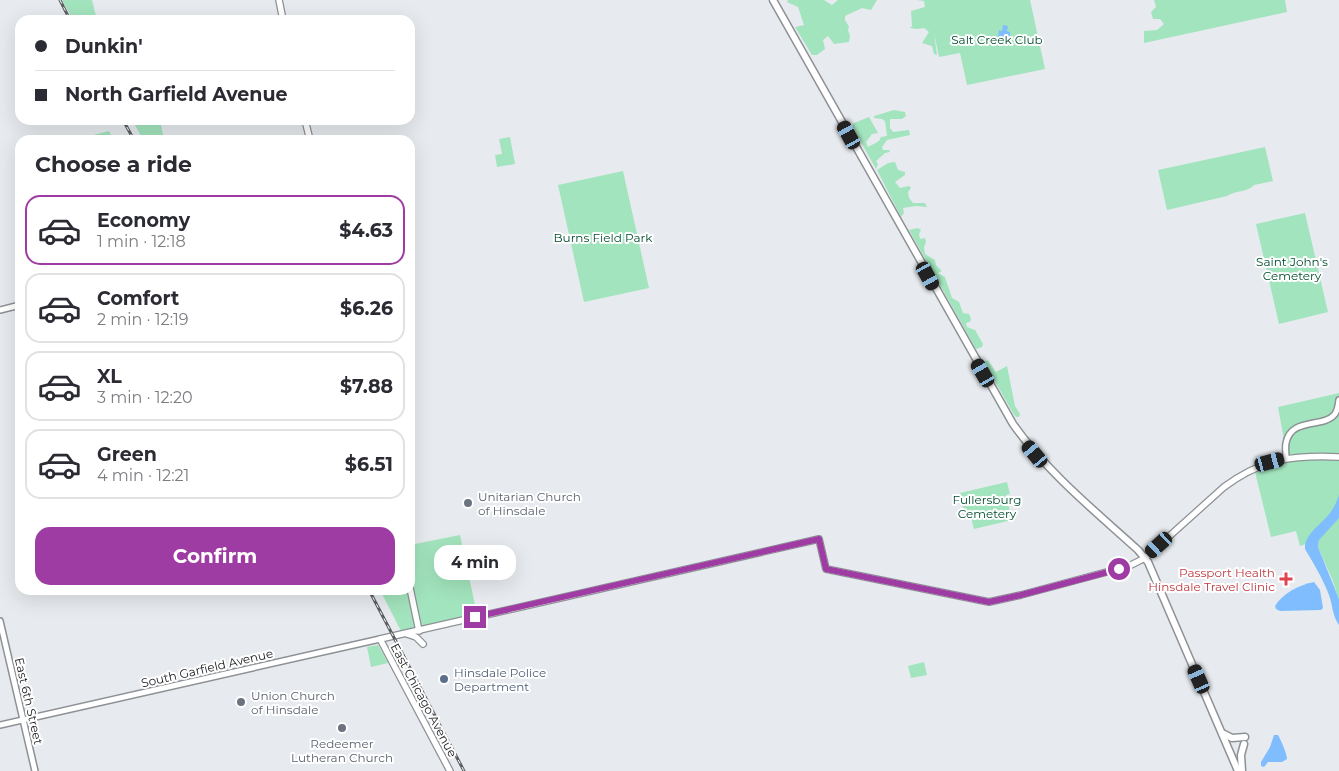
<!DOCTYPE html>
<meta charset="utf-8">
<style>
body{margin:0;font-family:Montserrat,sans-serif;background:#f2f2f3;color:#2b2b33;height:100vh;display:flex;flex-direction:column;font-size:19px;white-space:nowrap}
*{box-sizing:border-box;margin:0}
p{font-size:16px;color:#7c7c81}
.icon{flex:none;width:28px;height:28px;fill:none;stroke:currentColor;stroke-width:2;stroke-linecap:round;stroke-linejoin:round}
.map{position:relative;flex:1;overflow:hidden}
.side{position:absolute;left:15px;top:135px;width:400px;height:460px;display:flex;flex-direction:column;background:#fff;border-radius:15px;box-shadow:0 5px 20px #0002}
.side>*{flex:none}
.hud{position:absolute;left:15px;top:15px;width:400px;height:110px;border-radius:15px;box-shadow:0 5px 20px #0002;display:grid;align-content:center;height:110px;padding:0 20px;background:#fff}
.end{position:absolute;width:22px;height:22px;margin:-11px;border:6px solid #9f3ca3;background:#fff;box-shadow:0 0 0 2px #fff}
.from{border-radius:50%}
.bubble{position:absolute;height:35px;border-radius:15px;background:#fff;box-shadow:0 5px 20px #0002;font-size:16px;font-weight:700;line-height:35px;text-align:center}
.car{position:absolute;width:15px;height:30px;margin:-15px -8px;border-radius:6px;box-shadow:0 0 4px 1px #0007;background:linear-gradient(#222 24%,#8ab4d8 0 40%,#222 0 76%,#8ab4d8 0 86%,#222 0)}
.hud b{display:flex;align-items:center;gap:18px;height:48px;font-size:19px}
.hud b+b{border-top:1px solid #e1e1e2}
.hud i{width:12px;height:12px;background:#2b2b33}
ul{padding:0;list-style:none}
li{display:flex;align-items:center;gap:15px;height:70px;margin:0 10px 8px;padding:0 10px;border:2px solid #e1e1e2;border-radius:15px}
li div{flex:1}
li b{display:block;font-size:19px}
li em{font-style:normal;font-weight:700}
li.on{border-color:#9f3ca3}
li>.icon{width:45px;height:45px;stroke-width:1.5}
h2{padding:0 20px;font-size:22px;line-height:60px}
.primary-button{display:flex;gap:10px;margin-top:auto;padding:10px 20px}
.primary-button a{flex:1;height:58px;border-radius:15px;background:#9f3ca3;color:#fff;font-size:20px;font-weight:700;line-height:58px;text-align:center}
.map>svg:first-child{display:block}
.green{fill:#a2e4bd}
.water{fill:#80bdfe}
.lines{fill:none;stroke-linecap:round;stroke-linejoin:round}
.tertiary-casing{stroke:#8d9195;stroke-width:8}
.secondary-casing{stroke:#8d9195;stroke-width:8}
.primary-casing{stroke:#8d9195;stroke-width:9}
.tertiary{stroke:#fff;stroke-width:5}
.secondary{stroke:#fff;stroke-width:5.5}
.primary{stroke:#fff;stroke-width:6}
.rail-casing{stroke:#5c5e61;stroke-width:3}
.rail{stroke:#fff;stroke-width:1;stroke-dasharray:4;stroke-linecap:butt}
.route{stroke:#9f3ca3;stroke-width:6}
.worship-dot{fill:#6b7280;stroke:#fff;stroke-width:2}
.health-dot{fill:#e0444e;stroke:#fff;stroke-width:2}
.service-dot{fill:#5c6f8a;stroke:#fff;stroke-width:2}
.labels{text-anchor:middle;dominant-baseline:central;stroke-width:4;stroke-linejoin:round;paint-order:stroke}
.park-label{font-size:12px;fill:#014d2e;stroke:#fff}
.worship-label{font-size:12px;fill:#5b616d;stroke:#fff;text-anchor:start}
.health-label{font-size:12px;fill:#be3a42;stroke:#fff;text-anchor:end}
.street-label{font-size:12px;fill:#202123;stroke:#fff}
.service-label{font-size:12px;fill:#4e5e75;stroke:#fff;text-anchor:start}
</style>
<div class="map">
<svg width="1339" height="771" viewBox="0 0 1339 771">
<rect width="100%" height="100%" fill="#e7ebef"/>
<g class="green">
<path d="M 62,0 L 92,0 L 97,20 L 73,20 Z"/>
<path d="M 788,0 L 824,0 L 832,5 L 838,0 L 877,0 L 871,10 L 862,8 L 845,16 L 845,20 L 849,27 L 848,30 L 850,36 L 849,42 L 834,44 L 828,36 L 823,40 L 825,49 L 817,55 L 812,55 L 795,27 L 804,25 L 798,7 L 787,2 Z"/>
<path d="M 917,0 L 1030,0 L 1045,69 L 967,85 L 960,53 L 939,57 L 934,33 L 937,55 L 934,54 L 932,46 L 922,43 L 929,32 L 924,28 L 917,29 L 910,28 L 912,26 L 911,11 L 925,7 L 924,1 Z"/>
<path d="M 1154,0 L 1285,0 L 1287,12 L 1144,43 L 1144,31 L 1157,30 L 1164,24 L 1160,19 L 1153,19 L 1151,12 L 1156,7 Z"/>
<path d="M 894,110 L 905,112 L 906,116 L 902,119 L 890,119 L 890,128 L 893,132 L 909,130 L 910,135 L 887,140 L 882,147 L 883,150 L 889,150 L 890,152 L 885,153 L 876,161 L 878,164 L 876,169 L 852,126 L 854,123 L 869,117 L 878,133 L 872,134 L 866,142 L 868,147 L 879,141 L 881,137 L 887,136 L 885,121 L 882,119 L 874,118 L 874,116 Z"/>
<path d="M 160,120 L 164,140 L 143,140 L 135,125 Z"/>
<path d="M 109,131 L 114,140 L 95,140 L 93,135 Z"/>
<path d="M 510,137 L 515,164 L 497,167 L 495,155 L 502,154 L 499,139 Z"/>
<path d="M 1265,147 L 1273,181 L 1254,185 C 1247,193 1235,190 1227,196 L 1167,210 L 1158,170 Z"/>
<path d="M 895,162 L 898,170 L 905,172 L 905,175 L 895,182 L 900,188 L 909,186 L 911,188 L 908,192 L 909,198 L 913,203 L 925,203 L 927,207 L 916,206 L 903,208 L 904,213 L 901,217 L 877,170 L 888,163 Z"/>
<path d="M 623,171 L 649,288 L 584,302 L 558,185 Z"/>
<path d="M 1305,213 L 1328,312 L 1279,324 L 1256,224 Z"/>
<path d="M 918,228 L 921,230 L 919,234 L 920,239 L 925,238 L 926,242 L 924,247 L 925,254 L 935,260 L 936,265 L 942,271 L 938,273 L 945,277 L 952,298 L 959,302 L 963,313 L 969,314 L 971,319 L 970,322 L 966,323 L 967,327 L 975,330 L 983,344 L 982,347 L 976,349 L 909,230 Z"/>
<path d="M 988,360 L 996,372 L 1007,366 L 1015,406 L 1020,414 L 1019,417 L 1016,417 L 1013,413 L 985,364 L 984,362 Z"/>
<path d="M 1339,393 L 1339,599 L 1332,579 L 1318,547 L 1319,540 L 1300,546 L 1296,531 L 1271,537 L 1255,472 L 1268,467 L 1288,462 L 1278,407 Z"/>
<path d="M 1007,482 L 1010,494 L 1006,495 L 1012,520 L 974,529 L 971,517 L 965,518 L 960,493 Z"/>
<path d="M 460,535 L 477,614 L 420,627 L 410,579 L 410,545 Z"/>
<path d="M 380,590 L 407,590 L 415,623 L 414,628 L 401,631 Z"/>
<path d="M 378,645 L 388,663 L 371,667 L 367,647 Z"/>
<path d="M 924,662 L 927,675 L 911,678 L 908,666 Z"/>
</g>
<g class="water">
<path d="M 1003,25 L 1008,26 L 1007,31 L 1010,32 L 1010,38 L 998,38 L 999,30 L 1002,31 Z"/>
<path d="M 1339,495 L 1339,518 L 1319,540 L 1318,547 L 1339,599 L 1339,625 C 1332,615 1333,606 1329,595 C 1323,579 1314,564 1305,549 C 1304,534 1322,524 1330,513 C 1334,508 1337,501 1339,495 Z"/>
<path d="M 1314,582 L 1320,590 L 1323,608 L 1321,610 L 1280,611 L 1276,609 L 1275,606 C 1283,593 1299,585 1314,582 Z"/>
<path d="M 1274,735 L 1278,735 C 1281,740 1287,754 1287,759 L 1282,762 L 1268,762 L 1264,767 L 1261,766 L 1261,762 L 1270,747 Z"/>
</g>
<g class="lines">
<defs>
<g id="tertiary">
<path d="M 0,310 L 20,305"/>
<path d="M 1286,458 C 1286,453 1285,447 1286,443 C 1291,417 1323,428 1334,415 C 1338,411 1338,405 1339,400"/>
<path d="M 0,621 L 35,771"/>
<path d="M 0,725 L 380,639"/>
</g>
<g id="secondary">
<path d="M 279,0 L 283,20"/>
<path d="M 305,120 L 310,140"/>
<path d="M 410,588 L 419,631"/>
<path d="M 407,634 L 416,637 L 423,644"/>
<path d="M 450,771 L 380,639 L 819,539 L 826,569 L 989,602 L 1021,595 L 1129,566 L 1145,558 L 1224,487 C 1261,459 1293,455 1339,457"/>
</g>
<g id="primary">
<path d="M 773,0 L 1013,424 C 1046,471 1096,512 1138,550 L 1148,562 L 1238,771"/>
<path d="M 1222,733 L 1232,738 L 1245,737"/>
<path d="M 1242,771 L 1241,755 L 1244,744"/>
</g>
</defs>
<use href="#tertiary" class="tertiary-casing"/>
<use href="#secondary" class="secondary-casing"/>
<use href="#primary" class="primary-casing"/>
<use href="#tertiary" class="tertiary"/>
<use href="#secondary" class="secondary"/>
<use href="#primary" class="primary"/>
<defs>
<g id="rail">
<path d="M 60,0 L 70,20"/>
<path d="M 123,120 L 134,140"/>
<path d="M 369,590 L 464,771"/>
</g>
</defs>
<use href="#rail" class="rail-casing"/>
<use href="#rail" class="rail"/>
</g>
<g class="lines">
<path class="route" d="M 475,617 L 819,539 L 826,569 L 989,602 L 1021,595 L 1119,569"/>
</g>
<g class="worship-dot">
<circle cx="468" cy="503" r="5"/>
<circle cx="241" cy="702" r="5"/>
<circle cx="342" cy="728" r="5"/>
</g>
<path class="health-dot" d="M1283.5 571.5h5v5h5v5h-5v5h-5v-5h-5v-5h5z"/>
<circle class="service-dot" cx="444" cy="679" r="5"/>
<g class="labels">
<g class="park-label">
<text x="997" y="39">Salt Creek Club</text>
<text x="603" y="237">Burns Field Park</text>
<text x="1292" y="261">Saint John's<tspan x="1292" dy="14">Cemetery</tspan></text>
<text x="987" y="499">Fullersburg<tspan x="987" dy="14">Cemetery</tspan></text>
</g>
<g class="worship-label">
<text x="478" y="496">Unitarian Church<tspan x="478" dy="14">of Hinsdale</tspan></text>
<text x="251" y="695">Union Church<tspan x="251" dy="14">of Hinsdale</tspan></text>
<text x="342" y="743" text-anchor="middle">Redeemer<tspan x="342" dy="14">Lutheran Church</tspan></text>
</g>
<g class="health-label">
<text x="1275" y="572">Passport Health<tspan x="1275" dy="14">Hinsdale Travel Clinic</tspan></text>
</g>
<g class="street-label">
<text transform="translate(207 668) rotate(-13)">South Garfield Avenue</text>
<text transform="translate(424 700) rotate(62)">East Chicago Avenue</text>
<text transform="translate(29 701) rotate(77)">East 6th Street</text>
</g>
<g class="service-label">
<text x="454" y="672">Hinsdale Police<tspan x="454" dy="14">Department</tspan></text>
</g>
</g>
</svg>
<i class="end from" style="left:1119px;top:569px"></i>
<i class="end" style="left:475px;top:617px"></i>
<div class="bubble" style="left:434px;top:545px;width:82px">4 min</div>
<i class="car" style="left:849px;top:135px;rotate:331deg"></i>
<i class="car" style="left:928px;top:276px;rotate:151deg"></i>
<i class="car" style="left:983px;top:373px;rotate:330deg"></i>
<i class="car" style="left:1035px;top:454px;rotate:320deg"></i>
<i class="car" style="left:1270px;top:462px;rotate:75deg"></i>
<i class="car" style="left:1159px;top:545px;rotate:228deg"></i>
<i class="car" style="left:1199px;top:679px;rotate:336deg"></i>
<div class="hud">
<b><i class="from"></i>Dunkin'</b>
<b><i></i>North Garfield Avenue</b>
</div>
<section class="side">
<h2>Choose a ride</h2>
<ul>
<li class="on"><svg class="icon" aria-label="car" viewBox="0 0 24 24"><path d="M5 17H2v-5l4-1 3-4h7l3 4 3 1v5h-3M9 17h6M6 11h13"/><circle cx="7" cy="17" r="2"/><circle cx="17" cy="17" r="2"/></svg><div><b>Economy</b><p>1 min · 12:18</p></div><em>$4.63</em></li>
<li><svg class="icon" aria-label="car" viewBox="0 0 24 24"><path d="M5 17H2v-5l4-1 3-4h7l3 4 3 1v5h-3M9 17h6M6 11h13"/><circle cx="7" cy="17" r="2"/><circle cx="17" cy="17" r="2"/></svg><div><b>Comfort</b><p>2 min · 12:19</p></div><em>$6.26</em></li>
<li><svg class="icon" aria-label="car" viewBox="0 0 24 24"><path d="M5 17H2v-5l4-1 3-4h7l3 4 3 1v5h-3M9 17h6M6 11h13"/><circle cx="7" cy="17" r="2"/><circle cx="17" cy="17" r="2"/></svg><div><b>XL</b><p>3 min · 12:20</p></div><em>$7.88</em></li>
<li><svg class="icon" aria-label="car" viewBox="0 0 24 24"><path d="M5 17H2v-5l4-1 3-4h7l3 4 3 1v5h-3M9 17h6M6 11h13"/><circle cx="7" cy="17" r="2"/><circle cx="17" cy="17" r="2"/></svg><div><b>Green</b><p>4 min · 12:21</p></div><em>$6.51</em></li>
</ul>
<div class="primary-button"><a>Confirm</a></div>
</section>
</div>
